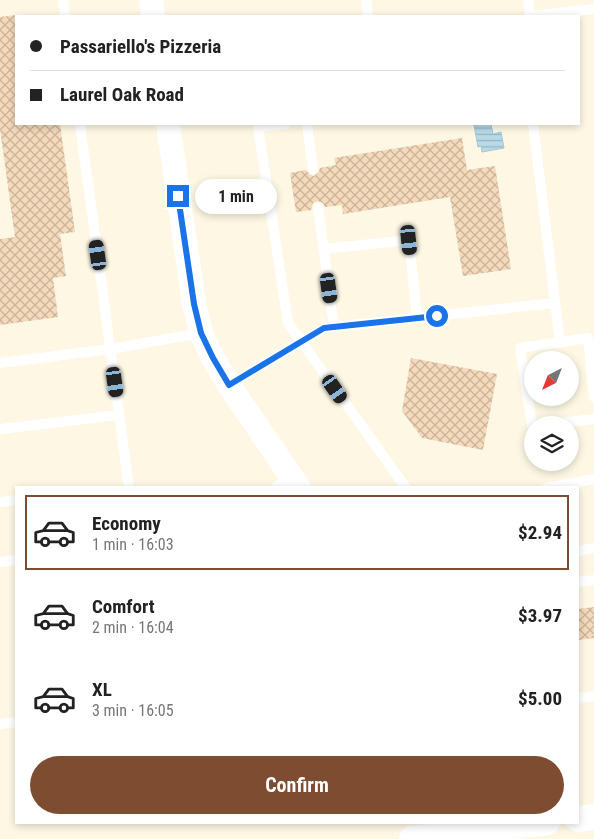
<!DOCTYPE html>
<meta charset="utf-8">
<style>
body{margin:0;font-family:"Roboto Condensed",sans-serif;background:#f6f6f6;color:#222;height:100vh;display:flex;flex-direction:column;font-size:19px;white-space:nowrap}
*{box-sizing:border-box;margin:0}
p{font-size:16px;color:#767676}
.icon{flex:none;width:28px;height:28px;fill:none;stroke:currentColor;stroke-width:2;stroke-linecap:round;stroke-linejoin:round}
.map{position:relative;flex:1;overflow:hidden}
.drawer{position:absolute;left:15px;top:486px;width:564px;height:338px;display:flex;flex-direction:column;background:#fff;border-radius:0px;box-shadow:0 2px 8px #0003}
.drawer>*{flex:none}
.top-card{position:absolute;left:15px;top:15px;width:565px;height:110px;border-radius:0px;box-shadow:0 2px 8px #0003;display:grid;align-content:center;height:110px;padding:0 15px;background:#fff}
.needle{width:32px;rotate:222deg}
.fabs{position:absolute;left:524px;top:351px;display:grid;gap:10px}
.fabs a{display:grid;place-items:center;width:55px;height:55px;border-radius:50%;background:#fff;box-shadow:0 2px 8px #0003;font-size:25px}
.end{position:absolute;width:22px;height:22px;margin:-11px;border:6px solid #1a73e8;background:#fff;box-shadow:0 0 0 2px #fff}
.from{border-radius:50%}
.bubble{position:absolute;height:35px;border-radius:18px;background:#fff;box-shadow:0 2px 8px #0003;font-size:16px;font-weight:700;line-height:35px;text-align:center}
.car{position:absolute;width:15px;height:30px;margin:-15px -8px;border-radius:6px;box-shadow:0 0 4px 1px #0007;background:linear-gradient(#222 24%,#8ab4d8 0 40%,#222 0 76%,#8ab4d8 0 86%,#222 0)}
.top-card b{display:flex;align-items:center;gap:18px;height:48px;font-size:19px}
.top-card b+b{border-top:1px solid #e0e0e0}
.top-card i{width:12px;height:12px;background:#222}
ul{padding:9px 0 0;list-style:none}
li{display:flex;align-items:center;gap:15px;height:75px;margin:0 10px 8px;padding:0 5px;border:2px solid transparent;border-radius:0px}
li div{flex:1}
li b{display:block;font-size:19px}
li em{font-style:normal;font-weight:700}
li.current{border-color:#7d4c31}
li>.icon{width:45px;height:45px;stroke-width:1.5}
.primary-button{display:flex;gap:10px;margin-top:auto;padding:10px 15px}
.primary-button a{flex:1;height:58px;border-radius:30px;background:#7d4c31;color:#fff;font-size:20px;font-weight:700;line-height:58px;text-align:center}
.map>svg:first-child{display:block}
.water{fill:url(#water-rules);stroke:#9ec9da}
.building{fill:url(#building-cross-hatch)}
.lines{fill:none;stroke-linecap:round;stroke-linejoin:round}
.service{stroke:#fff;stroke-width:10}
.tertiary{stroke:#fff;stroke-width:24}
.secondary{stroke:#fff;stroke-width:26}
.route{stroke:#1a73e8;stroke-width:6}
</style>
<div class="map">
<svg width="594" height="839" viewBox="0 0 594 839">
<defs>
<pattern id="water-rules" width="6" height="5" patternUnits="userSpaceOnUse" patternTransform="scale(1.25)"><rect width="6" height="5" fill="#b8dae8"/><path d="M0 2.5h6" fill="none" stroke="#9ab4be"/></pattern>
<pattern id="building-cross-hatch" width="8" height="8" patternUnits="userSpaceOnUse" patternTransform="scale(1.25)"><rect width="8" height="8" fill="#f4d9bb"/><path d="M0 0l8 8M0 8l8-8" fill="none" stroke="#cab39a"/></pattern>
</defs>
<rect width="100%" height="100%" fill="#fdf7e4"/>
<path class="water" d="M 482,124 L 491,124 L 493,134 L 501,132 L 504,148 L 482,152 L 481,146 L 478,147 L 474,125 Z"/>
<g class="building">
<path d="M 16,15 L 16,124 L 60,124 L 75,232 L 60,234 L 66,276 L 53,278 L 58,317 L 0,325 L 0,239 L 15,237 L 0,129 L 0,17 Z"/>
<path d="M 462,138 L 467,170 L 495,166 L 511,269 L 463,276 L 450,197 L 343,214 L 342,205 L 325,207 L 323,203 L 318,201 L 313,203 L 311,210 L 296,212 L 290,173 L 306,170 L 310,175 L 314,176 L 319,172 L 320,168 L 336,165 L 334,158 Z"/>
<path d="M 411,358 L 497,374 L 483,450 L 422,438 L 402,411 Z"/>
<path d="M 594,607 L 594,638 L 578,640 L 578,609 Z"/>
</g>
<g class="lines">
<g class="service">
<path d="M 63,0 L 65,16"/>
<path d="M 366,0 L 368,16"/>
<path d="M 528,0 L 530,16"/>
<path d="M 531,16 L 594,9"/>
<path d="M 80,124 L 129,488"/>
<path d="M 286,124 L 258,127 L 288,323 L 406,488"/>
<path d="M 307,124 L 313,169"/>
<path d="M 533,124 L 560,343"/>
<path d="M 318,208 L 334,327"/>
<path d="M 324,249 L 409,240 L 417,318"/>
<path d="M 0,363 L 111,349 L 201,333"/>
<path d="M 229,385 L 324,328 L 555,303"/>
<path d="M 542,425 L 594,419"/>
<path d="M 532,426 L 520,348 L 588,338 L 594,397"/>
<path d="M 0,429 L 119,415"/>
<path d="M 275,488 L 291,476"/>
<path d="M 546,488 L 594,479"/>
<path d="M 0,502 L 16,500"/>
<path d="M 578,551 L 594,548"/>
<path d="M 0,562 L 16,560"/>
<path d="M 578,582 L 594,580"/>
<path d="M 578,698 L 594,696"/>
<path d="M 0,724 L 16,722"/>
</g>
<g class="tertiary">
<path d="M 151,0 L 153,16"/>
<path d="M 168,124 L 194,303 L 201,333 L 213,358 L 229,385 L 299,488"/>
</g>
<g class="secondary">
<path d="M 578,819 L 594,817"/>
<path d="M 412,839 L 547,822"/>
</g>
</g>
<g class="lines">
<path class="route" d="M 178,196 L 194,304 L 201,333 L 213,358 L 229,385 L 324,328 L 437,316"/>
</g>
</svg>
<div class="fabs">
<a><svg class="needle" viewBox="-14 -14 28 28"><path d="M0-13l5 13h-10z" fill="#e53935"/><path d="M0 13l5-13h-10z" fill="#767676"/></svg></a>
<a><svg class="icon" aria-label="layers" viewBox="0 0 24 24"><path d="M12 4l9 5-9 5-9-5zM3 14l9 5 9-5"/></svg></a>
</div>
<i class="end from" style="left:437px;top:316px"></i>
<i class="end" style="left:178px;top:196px"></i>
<div class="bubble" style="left:195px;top:179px;width:82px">1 min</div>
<i class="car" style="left:409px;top:240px;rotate:174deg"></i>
<i class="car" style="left:98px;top:255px;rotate:352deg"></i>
<i class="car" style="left:329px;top:288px;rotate:172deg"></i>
<i class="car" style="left:115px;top:382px;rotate:172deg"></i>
<i class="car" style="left:335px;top:389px;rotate:145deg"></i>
<div class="top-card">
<b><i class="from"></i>Passariello's Pizzeria</b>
<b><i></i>Laurel Oak Road</b>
</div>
<section class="drawer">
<ul>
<li class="current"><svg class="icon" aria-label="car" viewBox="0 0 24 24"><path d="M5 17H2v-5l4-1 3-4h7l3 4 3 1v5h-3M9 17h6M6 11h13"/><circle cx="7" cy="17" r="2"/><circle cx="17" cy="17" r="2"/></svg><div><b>Economy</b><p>1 min · 16:03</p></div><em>$2.94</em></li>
<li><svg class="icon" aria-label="car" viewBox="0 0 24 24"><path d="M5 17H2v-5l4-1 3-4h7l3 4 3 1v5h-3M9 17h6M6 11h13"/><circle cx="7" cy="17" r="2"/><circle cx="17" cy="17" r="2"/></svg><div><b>Comfort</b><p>2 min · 16:04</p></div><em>$3.97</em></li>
<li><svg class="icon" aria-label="car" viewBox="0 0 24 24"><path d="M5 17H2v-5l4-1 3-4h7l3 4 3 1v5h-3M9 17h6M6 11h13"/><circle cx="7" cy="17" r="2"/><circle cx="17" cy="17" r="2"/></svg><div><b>XL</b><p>3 min · 16:05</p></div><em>$5.00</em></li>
</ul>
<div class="primary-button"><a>Confirm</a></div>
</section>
</div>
